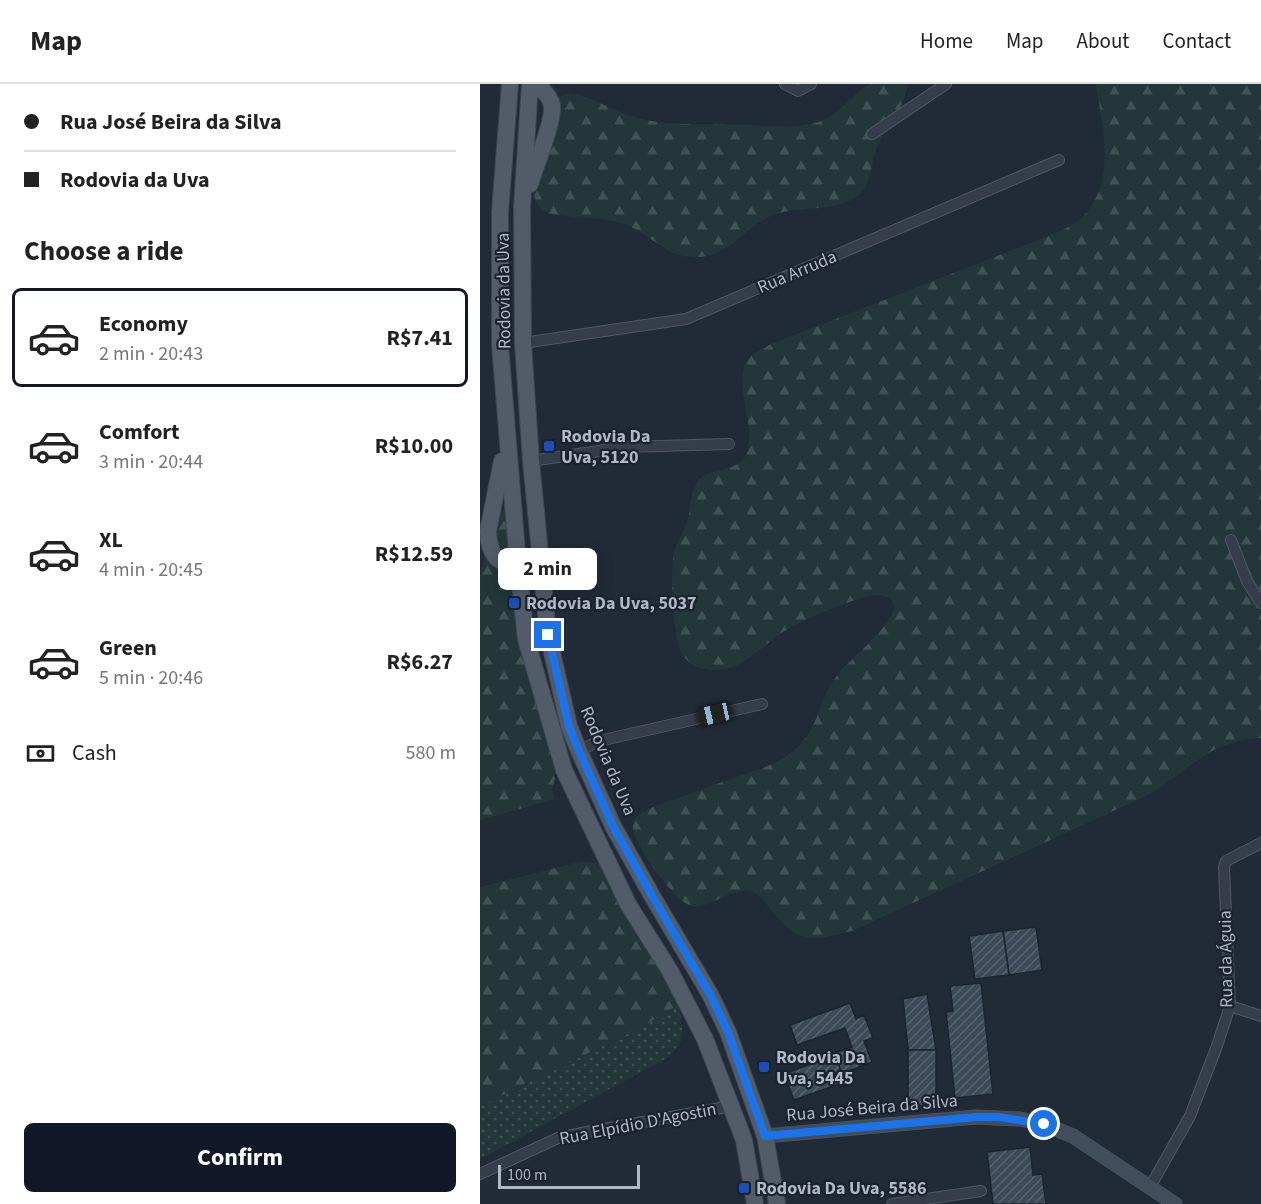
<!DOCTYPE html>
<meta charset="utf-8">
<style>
body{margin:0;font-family:"Source Sans 3",sans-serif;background:#f2f2f2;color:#222;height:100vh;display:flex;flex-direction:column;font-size:22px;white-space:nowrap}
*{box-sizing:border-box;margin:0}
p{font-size:20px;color:#767676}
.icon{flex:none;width:33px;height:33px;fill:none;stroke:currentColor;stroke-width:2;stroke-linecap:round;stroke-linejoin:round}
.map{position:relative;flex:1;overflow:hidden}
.sheet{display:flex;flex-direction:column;background:#fff;width:480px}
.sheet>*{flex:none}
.hud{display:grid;align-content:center;height:132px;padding:0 24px;background:#fff}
.scale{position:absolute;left:18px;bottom:15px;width:142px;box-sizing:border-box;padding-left:6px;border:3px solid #afb8c5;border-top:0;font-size:16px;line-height:21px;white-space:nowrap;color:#afb8c5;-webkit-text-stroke:4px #1a222d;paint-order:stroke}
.end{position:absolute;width:27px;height:27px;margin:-14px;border:8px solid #1a73e8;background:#fff;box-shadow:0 0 0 3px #fff}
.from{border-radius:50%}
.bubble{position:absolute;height:42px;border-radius:9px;background:#fff;box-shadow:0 3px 15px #0003;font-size:20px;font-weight:700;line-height:42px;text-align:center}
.car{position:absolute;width:18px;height:36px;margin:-18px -9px;border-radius:8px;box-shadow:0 0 4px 2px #0007;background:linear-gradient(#222 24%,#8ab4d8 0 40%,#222 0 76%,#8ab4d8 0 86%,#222 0)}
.hud b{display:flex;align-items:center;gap:21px;height:57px;font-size:22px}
.hud b+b{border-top:2px solid #e0e0e0}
.hud i{width:15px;height:15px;background:#222}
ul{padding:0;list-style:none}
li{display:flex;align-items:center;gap:18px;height:99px;margin:0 12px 9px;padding:0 12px;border:3px solid transparent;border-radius:9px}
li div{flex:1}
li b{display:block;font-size:22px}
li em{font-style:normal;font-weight:700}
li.current{border-color:#111827}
li>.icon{width:54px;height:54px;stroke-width:1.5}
h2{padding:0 24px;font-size:27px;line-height:72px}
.pay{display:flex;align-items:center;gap:15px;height:66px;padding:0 24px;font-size:22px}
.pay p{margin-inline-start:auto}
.button{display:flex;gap:12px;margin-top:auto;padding:12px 24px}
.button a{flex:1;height:69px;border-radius:9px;background:#111827;color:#fff;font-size:24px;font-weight:700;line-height:69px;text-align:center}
header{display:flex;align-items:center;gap:36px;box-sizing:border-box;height:84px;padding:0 30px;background:#fff;border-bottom:2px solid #e0e0e0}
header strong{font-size:28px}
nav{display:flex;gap:33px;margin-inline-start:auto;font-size:21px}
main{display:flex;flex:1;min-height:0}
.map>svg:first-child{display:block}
.grass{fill:url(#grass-dots)}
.forest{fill:url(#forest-firs)}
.building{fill:url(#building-hatch);stroke:#1c242f;stroke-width:1.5}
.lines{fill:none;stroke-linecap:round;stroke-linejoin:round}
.street-casing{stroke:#4f5863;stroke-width:12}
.secondary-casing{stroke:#4f5863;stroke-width:15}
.primary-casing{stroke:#3e4652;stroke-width:18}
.street{stroke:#343d49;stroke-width:10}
.secondary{stroke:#424d5c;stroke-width:14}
.primary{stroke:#525c69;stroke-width:16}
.route{stroke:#1a73e8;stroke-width:8}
.transit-dot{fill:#1a4fb4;stroke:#1a222d;stroke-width:2}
.labels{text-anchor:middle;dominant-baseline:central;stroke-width:4.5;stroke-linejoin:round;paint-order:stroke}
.street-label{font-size:18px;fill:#afb8c5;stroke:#1a222d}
.poi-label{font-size:18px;font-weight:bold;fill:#afb8c5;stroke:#1a222d;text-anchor:start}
</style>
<header>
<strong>Map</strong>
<nav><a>Home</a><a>Map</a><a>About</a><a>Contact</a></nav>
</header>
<main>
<section class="sheet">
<div class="hud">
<b><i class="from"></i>Rua José Beira da Silva</b>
<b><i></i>Rodovia da Uva</b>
</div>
<h2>Choose a ride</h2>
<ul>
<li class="current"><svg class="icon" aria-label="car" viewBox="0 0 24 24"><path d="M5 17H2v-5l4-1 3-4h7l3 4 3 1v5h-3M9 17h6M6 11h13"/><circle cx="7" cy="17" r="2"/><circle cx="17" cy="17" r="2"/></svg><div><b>Economy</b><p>2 min · 20:43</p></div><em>R$7.41</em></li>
<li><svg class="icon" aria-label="car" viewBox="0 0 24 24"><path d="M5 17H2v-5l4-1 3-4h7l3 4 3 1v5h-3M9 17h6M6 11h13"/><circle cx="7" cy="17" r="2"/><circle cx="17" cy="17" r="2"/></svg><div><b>Comfort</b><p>3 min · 20:44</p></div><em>R$10.00</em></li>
<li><svg class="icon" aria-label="car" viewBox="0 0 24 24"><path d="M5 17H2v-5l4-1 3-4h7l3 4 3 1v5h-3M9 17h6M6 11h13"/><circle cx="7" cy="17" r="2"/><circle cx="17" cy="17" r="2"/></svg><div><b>XL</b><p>4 min · 20:45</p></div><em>R$12.59</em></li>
<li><svg class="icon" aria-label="car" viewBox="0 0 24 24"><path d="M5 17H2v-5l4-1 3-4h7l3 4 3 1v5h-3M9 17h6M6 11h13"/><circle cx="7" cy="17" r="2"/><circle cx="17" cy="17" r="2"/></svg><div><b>Green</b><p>5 min · 20:46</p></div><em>R$6.27</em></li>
</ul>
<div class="pay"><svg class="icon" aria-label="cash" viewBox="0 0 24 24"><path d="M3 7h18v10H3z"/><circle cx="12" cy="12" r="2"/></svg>Cash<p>580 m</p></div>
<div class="button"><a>Confirm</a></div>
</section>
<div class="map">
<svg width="781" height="1120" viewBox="0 0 781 1120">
<defs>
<pattern id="grass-dots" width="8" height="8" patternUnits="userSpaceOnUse" patternTransform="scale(1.5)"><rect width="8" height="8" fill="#233739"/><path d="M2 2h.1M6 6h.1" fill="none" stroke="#405254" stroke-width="1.8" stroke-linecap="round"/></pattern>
<pattern id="forest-firs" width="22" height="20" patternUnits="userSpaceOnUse" patternTransform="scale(1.5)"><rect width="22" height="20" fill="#233739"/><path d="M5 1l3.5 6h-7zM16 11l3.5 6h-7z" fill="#405254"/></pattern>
<pattern id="building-hatch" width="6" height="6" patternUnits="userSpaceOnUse" patternTransform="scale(1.5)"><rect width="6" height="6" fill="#3d4a58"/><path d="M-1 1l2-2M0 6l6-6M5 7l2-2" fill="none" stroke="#56626e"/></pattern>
</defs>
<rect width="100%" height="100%" fill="#212b38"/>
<path class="grass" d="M 198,921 C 203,946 207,956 187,974 L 0,1075 L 0,1022 L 158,945 Z"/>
<g class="forest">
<path d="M 390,0 L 428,0 C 426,7 425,15 421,22 C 414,37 402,49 396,65 C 391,80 392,100 379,111 C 357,129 316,121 290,132 C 263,145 246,176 211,173 C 185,171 171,151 147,141 C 127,133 94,134 71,130 C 59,125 55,119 53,106 L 70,19 C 78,13 83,8 94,10 C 113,13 135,28 154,33 C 188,43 225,39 260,41 C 286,41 313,46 338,38 C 360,31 371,11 390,0 Z"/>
<path d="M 616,0 L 781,0 L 781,654 C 762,655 743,660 727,670 C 706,683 689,699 668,711 L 372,847 C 333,856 319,862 292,827 C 286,820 282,812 273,808 C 253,800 232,825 212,822 C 196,820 149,755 153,740 C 155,731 166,727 173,723 C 199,714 225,704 251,695 C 268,689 287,684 302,675 C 342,652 334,619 359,589 C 370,576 414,540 414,523 C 414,520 412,517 411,514 C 406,513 399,510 394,511 C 371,515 320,537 301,549 C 278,565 257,592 226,585 C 221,584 216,584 213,581 C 205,576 200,568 198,559 C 193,538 190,490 194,468 C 197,457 205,446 208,435 C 211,421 210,408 219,396 C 229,383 257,389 266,371 C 279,345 249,294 270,273 C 275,268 284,265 289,261 L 566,153 C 577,148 589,144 599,136 C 639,101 622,45 616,0 Z"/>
<path d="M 21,426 L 30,427 L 40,452 L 72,668 L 75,694 L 72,707 L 75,715 L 0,736 L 0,492 L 14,435 Z"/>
<path d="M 100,778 L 117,779 L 128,787 L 186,890 L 198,921 L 158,945 L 0,1022 L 0,803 Z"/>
</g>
<g class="building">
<path d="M 556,843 L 562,886 L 529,891 L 523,847 Z"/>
<path d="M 523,847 L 529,891 L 495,895 L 489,852 Z"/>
<path d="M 501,899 L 513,1010 L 475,1014 L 466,928 L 473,927 L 470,902 Z"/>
<path d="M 447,910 L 456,966 L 428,966 L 423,915 Z"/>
<path d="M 370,919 L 376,935 L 384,931 L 393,954 L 384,957 L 392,978 L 361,990 L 354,969 L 372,963 L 365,944 L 317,961 L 310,941 Z"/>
<rect x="428" y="966" width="28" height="56"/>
<path d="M 355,971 L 365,998 L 314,1016 L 304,990 Z"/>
<path d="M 550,1063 L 553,1091 L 562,1090 L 566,1120 L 513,1120 L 507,1068 Z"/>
</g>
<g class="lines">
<defs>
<g id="street">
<path d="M 305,0 L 318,7 L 331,0"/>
<path d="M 392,50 L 466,0"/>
<path d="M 43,259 L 206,235 L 579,76"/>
<path d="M 51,377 L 146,363 L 249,360"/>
<path d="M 751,456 L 767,497 L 781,519"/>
<path d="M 99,667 L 119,657 L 282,620"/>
<path d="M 750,922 L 781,932"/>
<path d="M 0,1090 L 78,1054 L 107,1048 L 252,1022"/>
<path d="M 670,1103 L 710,1032 L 737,962 L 750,922 L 744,783 L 746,777 L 781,759"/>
<path d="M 412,1120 L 501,1107"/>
</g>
<path id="secondary" d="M 285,1052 L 496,1033 L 540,1035 L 563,1040 L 593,1052 L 695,1120"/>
<g id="primary">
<path d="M 30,0 L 20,128 L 20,261 L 38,481 L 46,555 L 84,686 L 148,820 L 190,887 L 225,955 L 264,1056 L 275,1120"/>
<path d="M 50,0 L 42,123 L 43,259 L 51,377 L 68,551 L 89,642 L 99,667 L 133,742 L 171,810 L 231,912 L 248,948 L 285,1052 L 297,1120"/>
<path d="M 50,100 C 55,83 74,37 72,22 C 70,12 63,5 54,0"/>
<path d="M 22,377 L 8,447 C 9,475 21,483 47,480"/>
</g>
</defs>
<use href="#street" class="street-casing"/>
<use href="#secondary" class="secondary-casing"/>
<use href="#primary" class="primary-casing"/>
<use href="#street" class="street"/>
<use href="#secondary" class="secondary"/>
<use href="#primary" class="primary"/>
</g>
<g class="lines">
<path class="route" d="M 68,551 L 89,642 L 99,667 L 133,742 L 171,810 L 231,912 L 248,948 L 285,1052 L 496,1033 L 518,1033 L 564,1040"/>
</g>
<g class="transit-dot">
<rect x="63" y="356" width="12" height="12" rx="3"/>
<rect x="28" y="513" width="12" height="12" rx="3"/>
<rect x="278" y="977" width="12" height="12" rx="3"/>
<rect x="258" y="1098" width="12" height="12" rx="3"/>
</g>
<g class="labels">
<g class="street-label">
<text transform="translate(317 188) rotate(-23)">Rua Arruda</text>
<text transform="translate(24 207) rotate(-91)">Rodovia da Uva</text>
<text transform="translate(128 677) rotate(67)">Rodovia da Uva</text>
<text transform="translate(746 875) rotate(-91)">Rua da Águia</text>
<text transform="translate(392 1024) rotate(-5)">Rua José Beira da Silva</text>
<text transform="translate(158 1040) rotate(-11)">Rua Elpídio D'Agostin</text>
</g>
<g class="poi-label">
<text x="81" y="352">Rodovia Da<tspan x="81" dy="21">Uva, 5120</tspan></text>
<text x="46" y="519">Rodovia Da Uva, 5037</text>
<text x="296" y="973">Rodovia Da<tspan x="296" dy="21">Uva, 5445</tspan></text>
<text x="276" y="1104">Rodovia Da Uva, 5586</text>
</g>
</g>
</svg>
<div class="scale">100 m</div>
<i class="end from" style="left:564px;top:1040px"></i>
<i class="end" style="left:68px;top:551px"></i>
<div class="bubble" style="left:18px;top:464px;width:99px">2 min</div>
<i class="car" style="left:235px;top:630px;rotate:257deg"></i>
</div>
</main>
